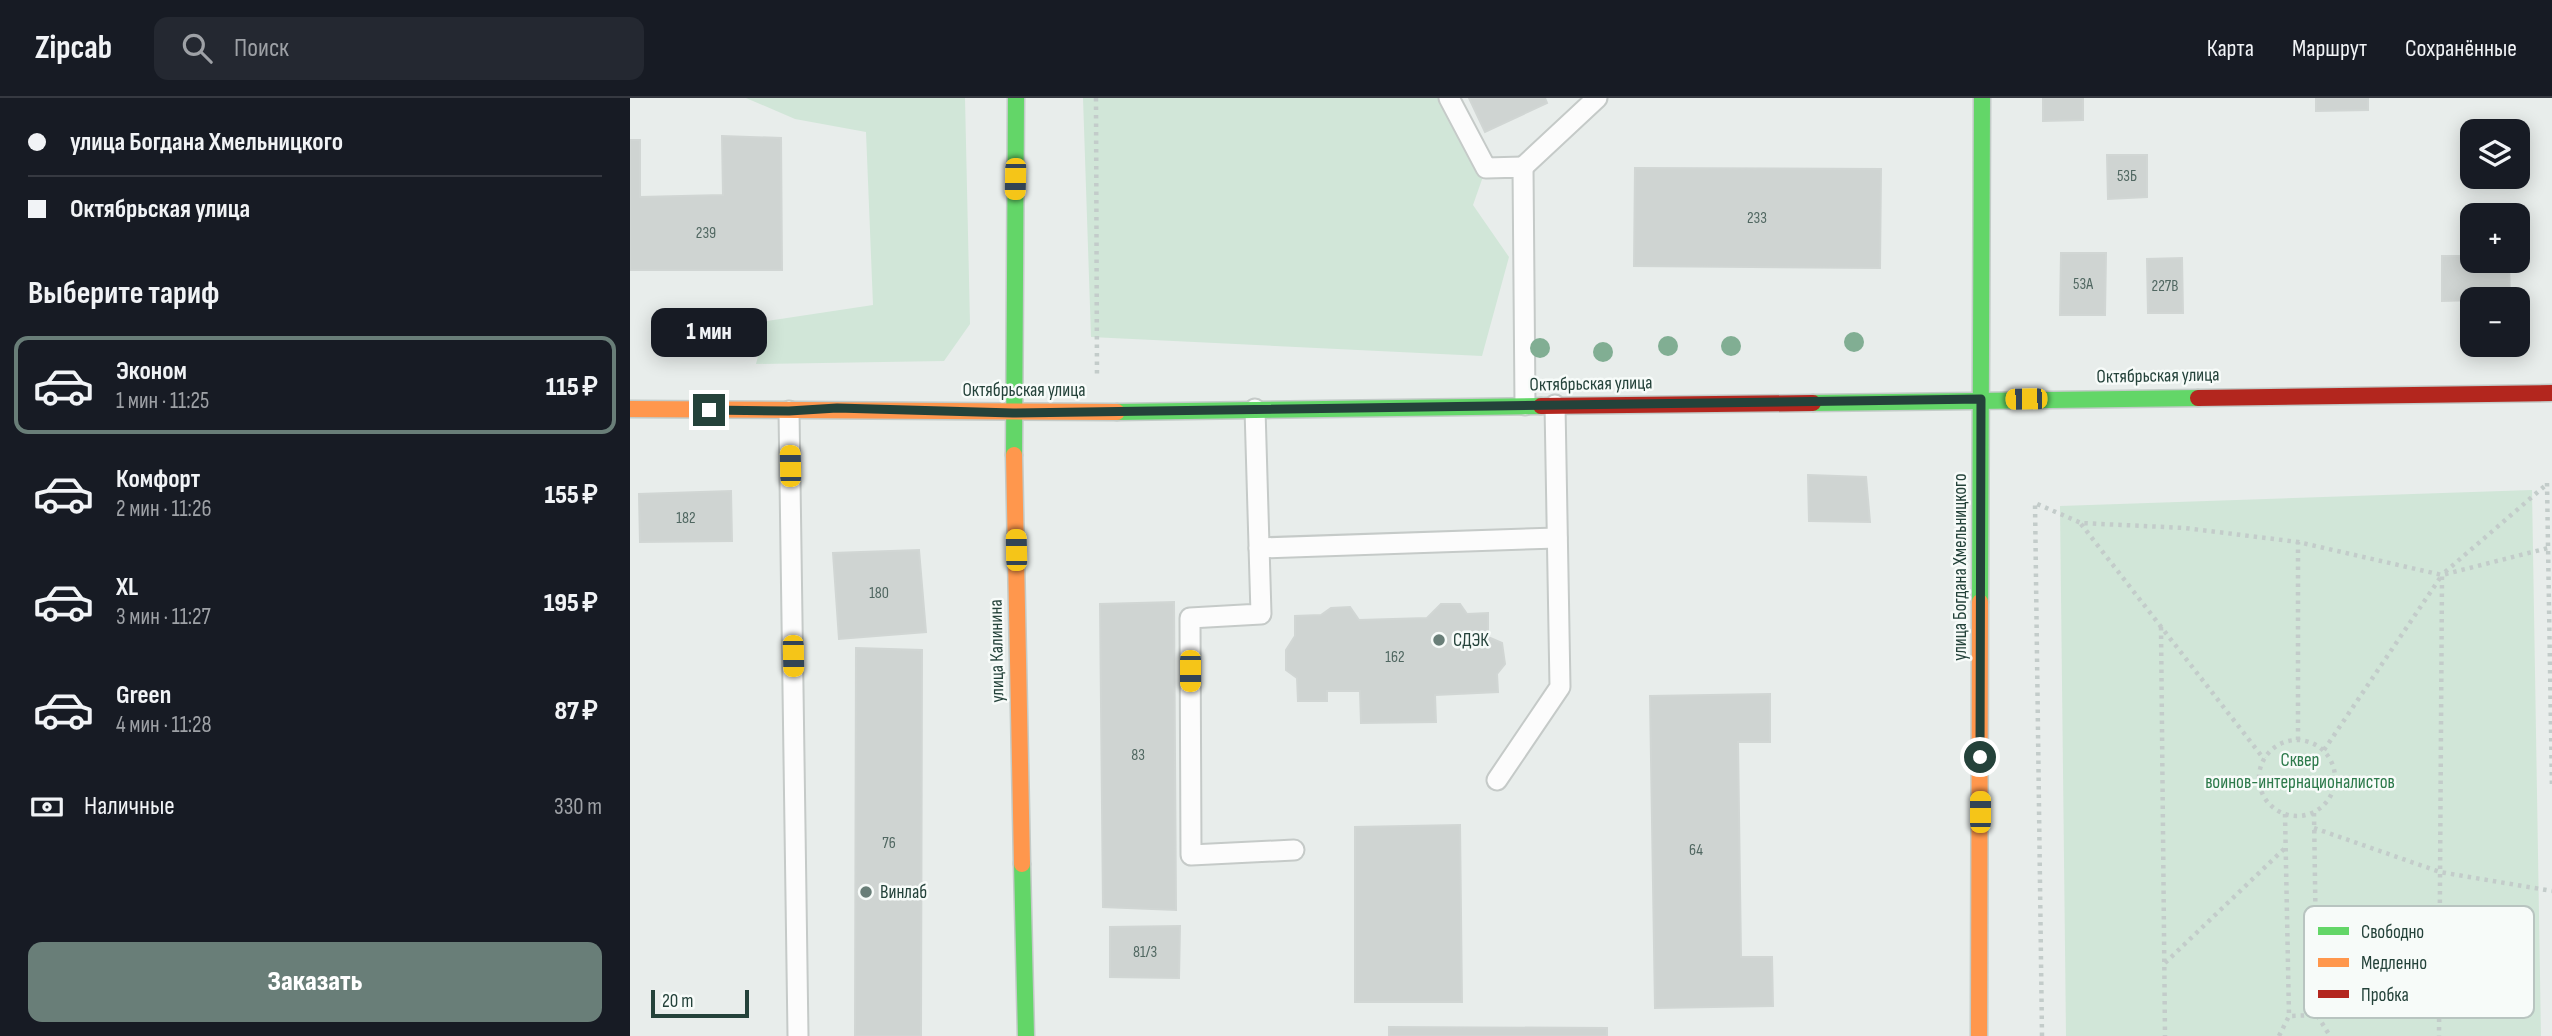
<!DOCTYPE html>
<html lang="ru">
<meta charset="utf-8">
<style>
body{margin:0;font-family:"Sofia Sans Condensed",sans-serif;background:#242831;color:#f1f3f6;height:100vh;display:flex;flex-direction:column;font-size:26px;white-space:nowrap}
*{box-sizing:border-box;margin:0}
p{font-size:23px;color:#9ea1a6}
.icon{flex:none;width:38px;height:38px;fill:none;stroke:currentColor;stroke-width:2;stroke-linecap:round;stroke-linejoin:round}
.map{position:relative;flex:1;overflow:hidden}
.side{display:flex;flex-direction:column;background:#171b24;width:630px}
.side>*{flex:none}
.banner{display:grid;align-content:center;height:154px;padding:0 28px;background:#171b24}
.buttons{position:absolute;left:1830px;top:21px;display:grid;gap:14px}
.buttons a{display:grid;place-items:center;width:70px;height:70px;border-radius:14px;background:#171b24;box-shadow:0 4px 18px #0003;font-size:35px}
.scale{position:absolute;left:21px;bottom:18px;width:98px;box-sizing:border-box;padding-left:7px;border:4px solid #24423a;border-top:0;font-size:19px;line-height:24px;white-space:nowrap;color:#24423a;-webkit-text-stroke:5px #f7fbf9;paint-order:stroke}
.end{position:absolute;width:32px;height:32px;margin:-16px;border:9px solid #24423a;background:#fff;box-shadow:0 0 0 4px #fff}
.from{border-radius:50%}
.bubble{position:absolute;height:49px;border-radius:14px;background:#171b24;box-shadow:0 4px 18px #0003;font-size:23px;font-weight:800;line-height:49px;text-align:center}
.car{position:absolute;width:21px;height:42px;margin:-21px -10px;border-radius:9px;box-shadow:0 0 5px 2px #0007;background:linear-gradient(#f5c518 24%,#345 0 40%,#f5c518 0 76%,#345 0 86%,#f5c518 0)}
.banner b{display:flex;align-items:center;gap:24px;height:66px;font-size:26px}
.banner b+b{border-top:2px solid #363941}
.banner i{width:18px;height:18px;background:#f1f3f6}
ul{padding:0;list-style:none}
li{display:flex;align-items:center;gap:21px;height:98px;margin:0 14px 10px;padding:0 14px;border:4px solid transparent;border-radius:14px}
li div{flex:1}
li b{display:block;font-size:26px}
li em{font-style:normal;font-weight:800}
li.on{border-color:#697e78}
li>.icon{width:63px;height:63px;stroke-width:1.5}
h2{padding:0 28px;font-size:32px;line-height:84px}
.pay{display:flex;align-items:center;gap:18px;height:77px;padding:0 28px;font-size:26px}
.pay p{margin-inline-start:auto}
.cta{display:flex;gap:14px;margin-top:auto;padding:14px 28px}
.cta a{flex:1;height:80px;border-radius:14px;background:#697e78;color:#fff;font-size:28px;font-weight:800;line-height:80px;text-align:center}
header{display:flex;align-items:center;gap:42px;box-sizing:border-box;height:98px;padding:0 35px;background:#171b24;border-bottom:2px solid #363941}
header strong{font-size:33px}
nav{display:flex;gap:38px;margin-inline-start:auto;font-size:24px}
.search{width:490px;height:63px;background:#242831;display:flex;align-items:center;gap:18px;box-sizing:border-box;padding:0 24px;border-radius:14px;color:#9ea1a6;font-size:26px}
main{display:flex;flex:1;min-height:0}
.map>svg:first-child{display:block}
.green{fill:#d1e6d8}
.building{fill:#cfd4d2;stroke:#d1d6d4;stroke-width:2}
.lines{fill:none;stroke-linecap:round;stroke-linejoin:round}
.lane-casing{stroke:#c5cac8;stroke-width:23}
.fast-casing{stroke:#c3cbc8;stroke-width:19}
.slow-casing{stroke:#c3cbc8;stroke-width:19}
.jam-casing{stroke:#c3cbc8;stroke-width:19}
.path{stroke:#c3ccca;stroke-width:4.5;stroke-dasharray:3.5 5;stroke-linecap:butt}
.lane{stroke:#fcfcfc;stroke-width:19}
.fast{stroke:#63d668;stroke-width:16}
.slow{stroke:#ff974d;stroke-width:16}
.jam{stroke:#b3261e;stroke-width:16}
.tree{fill:#81ae93}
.route{stroke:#24423a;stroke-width:9}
.poi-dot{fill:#697e78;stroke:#f7fbf9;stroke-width:2.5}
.labels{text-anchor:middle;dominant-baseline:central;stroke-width:5;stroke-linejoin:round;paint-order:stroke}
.number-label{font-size:16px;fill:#506761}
.street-label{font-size:19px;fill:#24423a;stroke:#f7fbf9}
.poi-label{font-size:19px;fill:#24423a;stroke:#f7fbf9;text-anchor:start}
.park-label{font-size:19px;fill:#2d7a4b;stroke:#f7fbf9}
.key{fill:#f7fbf9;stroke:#b8c4c0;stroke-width:2}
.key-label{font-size:19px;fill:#24423a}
</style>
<header>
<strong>Zipcab</strong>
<div class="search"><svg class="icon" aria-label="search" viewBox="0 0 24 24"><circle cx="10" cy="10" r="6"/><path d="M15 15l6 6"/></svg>Поиск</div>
<nav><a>Карта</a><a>Маршрут</a><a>Сохранённые</a></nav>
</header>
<main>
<section class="side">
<div class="banner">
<b><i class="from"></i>улица Богдана Хмельницкого</b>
<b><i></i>Октябрьская улица</b>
</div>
<h2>Выберите тариф</h2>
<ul>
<li class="on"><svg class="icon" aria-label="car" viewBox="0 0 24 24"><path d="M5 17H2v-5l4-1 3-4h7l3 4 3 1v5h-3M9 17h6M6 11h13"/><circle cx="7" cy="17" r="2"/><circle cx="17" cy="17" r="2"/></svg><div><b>Эконом</b><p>1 мин · 11:25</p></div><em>115 ₽</em></li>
<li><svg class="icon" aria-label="car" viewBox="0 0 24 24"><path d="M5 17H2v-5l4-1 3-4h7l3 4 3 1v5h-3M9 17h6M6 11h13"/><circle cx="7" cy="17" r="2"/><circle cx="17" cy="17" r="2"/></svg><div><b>Комфорт</b><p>2 мин · 11:26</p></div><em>155 ₽</em></li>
<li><svg class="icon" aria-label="car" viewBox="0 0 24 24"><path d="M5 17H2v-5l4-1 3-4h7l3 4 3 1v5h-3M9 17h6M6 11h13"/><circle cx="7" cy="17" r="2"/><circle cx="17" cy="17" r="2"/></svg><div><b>XL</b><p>3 мин · 11:27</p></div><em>195 ₽</em></li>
<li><svg class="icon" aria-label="car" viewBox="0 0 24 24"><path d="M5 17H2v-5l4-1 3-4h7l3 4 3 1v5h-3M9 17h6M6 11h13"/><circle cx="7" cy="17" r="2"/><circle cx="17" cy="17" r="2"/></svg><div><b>Green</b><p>4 мин · 11:28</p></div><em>87 ₽</em></li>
</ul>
<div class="pay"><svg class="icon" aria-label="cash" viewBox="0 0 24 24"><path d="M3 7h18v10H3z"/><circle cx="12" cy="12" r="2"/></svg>Наличные<p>330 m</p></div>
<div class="cta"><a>Заказать</a></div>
</section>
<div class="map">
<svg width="1922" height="938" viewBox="0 0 1922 938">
<rect width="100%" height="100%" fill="#e8edeb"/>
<g class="green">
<path d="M 116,0 L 335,0 L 340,226 L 314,263 L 126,266 L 137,223 L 243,207 L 236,34 L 165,21 Z"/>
<path d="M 453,0 L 819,0 L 856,70 L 843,107 L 879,159 L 852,258 L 461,239 Z"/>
<path d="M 1902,392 L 1911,938 L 1436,938 L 1430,408 Z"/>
</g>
<g class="building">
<path d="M 839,0 L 915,0 L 917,5 L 855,34 Z"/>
<path d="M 1413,0 L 1453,0 L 1453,22 L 1413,23 Z"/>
<path d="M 1686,0 L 1738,0 L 1738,12 L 1686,13 Z"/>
<path d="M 92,38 L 151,40 L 152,172 L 0,172 L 0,42 L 10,42 L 10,99 L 93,97 Z"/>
<path d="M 1477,57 L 1517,57 L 1517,99 L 1478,101 Z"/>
<path d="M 1005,70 L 1251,71 L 1250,170 L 1004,168 Z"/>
<path d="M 1431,155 L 1476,155 L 1475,217 L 1430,217 Z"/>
<path d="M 1812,158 L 1843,158 L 1843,163 L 1879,163 L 1880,201 L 1812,203 Z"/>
<path d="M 1552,160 L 1553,215 L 1518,215 L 1517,161 Z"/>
<path d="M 1178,377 L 1236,379 L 1240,424 L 1179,423 Z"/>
<path d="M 101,393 L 102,443 L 10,444 L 9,396 Z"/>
<path d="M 289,452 L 296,534 L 209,541 L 203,455 Z"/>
<path d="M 544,504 L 546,812 L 473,809 L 470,506 Z"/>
<path d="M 811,506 L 830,506 L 837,516 L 858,515 L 858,539 L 872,545 L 875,566 L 867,576 L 868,594 L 805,597 L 806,624 L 731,625 L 730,593 L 697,593 L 697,603 L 668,603 L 667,580 L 656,572 L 656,552 L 665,538 L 665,518 L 691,517 L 701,510 L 720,509 L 729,522 L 797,520 Z"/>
<path d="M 226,550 L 292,552 L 291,938 L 225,938 Z"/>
<path d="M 1140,596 L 1140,644 L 1108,644 L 1111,859 L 1142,859 L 1143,908 L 1025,910 L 1020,598 Z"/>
<path d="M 830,727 L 832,904 L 725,904 L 725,729 Z"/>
<path d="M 550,828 L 549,880 L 480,879 L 480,829 Z"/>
<path d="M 759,929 L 977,930 L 977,938 L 759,938 Z"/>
</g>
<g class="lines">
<defs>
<g id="lane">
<path d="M 819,0 L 856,70 L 893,69 L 895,307"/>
<path d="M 893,69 L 967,0"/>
<path d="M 625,311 L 631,516 L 560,520 L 561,757 L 664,752"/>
<path d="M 159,313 L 168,938"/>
<path d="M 629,450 L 927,440"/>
<path d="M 867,682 L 930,589 L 925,307"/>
</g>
<g id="fast">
<path d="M 1183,305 L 1568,300"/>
<path d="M 487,314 L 911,308"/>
<path d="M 384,357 L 386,0"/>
<path d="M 1350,504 L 1352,0"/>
<path d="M 392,766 L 396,938"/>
</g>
<g id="slow">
<path d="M 0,311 L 487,314"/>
<path d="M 384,357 L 392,766"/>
<path d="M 1349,938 L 1350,504"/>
</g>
<g id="jam">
<path d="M 1568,300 L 1922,295"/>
<path d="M 911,308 L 1183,305"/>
</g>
</defs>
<use href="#lane" class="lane-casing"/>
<use href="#fast" class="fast-casing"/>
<use href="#slow" class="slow-casing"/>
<use href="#jam" class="jam-casing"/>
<g class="path">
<path d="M 466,0 L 467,279"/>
<path d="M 1917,385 L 1922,691"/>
<path d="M 1451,426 L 1634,661"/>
<path d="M 1815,474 L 1917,386"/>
<path d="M 1531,529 L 1535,938"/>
<circle cx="1667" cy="680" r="38"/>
<path d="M 1668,642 L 1668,444"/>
<path d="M 1694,652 L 1812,477 L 1809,938"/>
<path d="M 1684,715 L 1687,917"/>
<path d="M 1655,716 L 1659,918"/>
<path d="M 1684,730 L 1810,774 L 1922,793"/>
<path d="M 1535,865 L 1655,750"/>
<path d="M 1412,938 L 1405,405 L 1451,425 L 1555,430 L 1668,444 L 1812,477 L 1922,449"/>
<path d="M 1649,938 L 1659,918 L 1687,917 L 1700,938"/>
</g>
<use href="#lane" class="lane"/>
<use href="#fast" class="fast"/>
<use href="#slow" class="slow"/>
<use href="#jam" class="jam"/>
</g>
<g class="tree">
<circle cx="1224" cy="244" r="10"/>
<circle cx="1038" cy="248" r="10"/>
<circle cx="1101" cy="248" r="10"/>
<circle cx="910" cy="250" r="10"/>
<circle cx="973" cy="254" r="10"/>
</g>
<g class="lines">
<path class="route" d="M 79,312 L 159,313 L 207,310 L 383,315 L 1351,301 L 1350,659"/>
</g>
<g class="poi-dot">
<circle cx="809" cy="542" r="7"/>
<circle cx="236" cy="794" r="7"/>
</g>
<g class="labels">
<g class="number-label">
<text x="1497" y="78">53Б</text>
<text x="1127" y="120">233</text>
<text x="76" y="135">239</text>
<text x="1453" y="186">53А</text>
<text x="1535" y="188">227В</text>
<text x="56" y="420">182</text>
<text x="249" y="495">180</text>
<text x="765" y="559">162</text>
<text x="508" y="657">83</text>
<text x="259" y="745">76</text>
<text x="1066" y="752">64</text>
<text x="515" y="854">81/3</text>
</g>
<g class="street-label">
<text transform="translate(1528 278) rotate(-1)">Октябрьская улица</text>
<text transform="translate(961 286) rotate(-1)">Октябрьская улица</text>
<text x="394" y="292">Октябрьская улица</text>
<text transform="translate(1330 469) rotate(-90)">улица Богдана Хмельницкого</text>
<text transform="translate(367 553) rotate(-91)">улица Калинина</text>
</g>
<g class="poi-label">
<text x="823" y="542">СДЭК</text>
<text x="250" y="794">Винлаб</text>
</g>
<g class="park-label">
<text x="1670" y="662">Сквер<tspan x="1670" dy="22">воинов-интернационалистов</tspan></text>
</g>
</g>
<rect x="1674" y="808" width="230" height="112" rx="10" class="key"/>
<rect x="1688" y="829" width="31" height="8" fill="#63d668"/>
<rect x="1688" y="860" width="31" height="9" fill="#ff974d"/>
<rect x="1688" y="892" width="31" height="8" fill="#b3261e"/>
<g class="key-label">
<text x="1731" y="840">Свободно</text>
<text x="1731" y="871">Медленно</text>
<text x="1731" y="903">Пробка</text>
</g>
</svg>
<div class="buttons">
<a><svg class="icon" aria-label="layers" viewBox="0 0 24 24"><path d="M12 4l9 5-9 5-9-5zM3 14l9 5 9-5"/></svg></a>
<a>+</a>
<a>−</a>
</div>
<div class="scale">20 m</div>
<i class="end from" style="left:1350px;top:659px"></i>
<i class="end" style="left:79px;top:312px"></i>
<div class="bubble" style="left:21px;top:210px;width:116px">1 мин</div>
<i class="car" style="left:385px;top:81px;rotate:181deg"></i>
<i class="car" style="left:1396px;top:301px;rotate:269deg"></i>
<i class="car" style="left:160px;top:368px;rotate:359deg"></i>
<i class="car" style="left:386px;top:452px;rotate:359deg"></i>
<i class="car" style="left:163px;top:558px;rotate:179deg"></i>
<i class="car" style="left:560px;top:573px;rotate:180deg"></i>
<i class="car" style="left:1350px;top:714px;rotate:0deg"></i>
</div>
</main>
